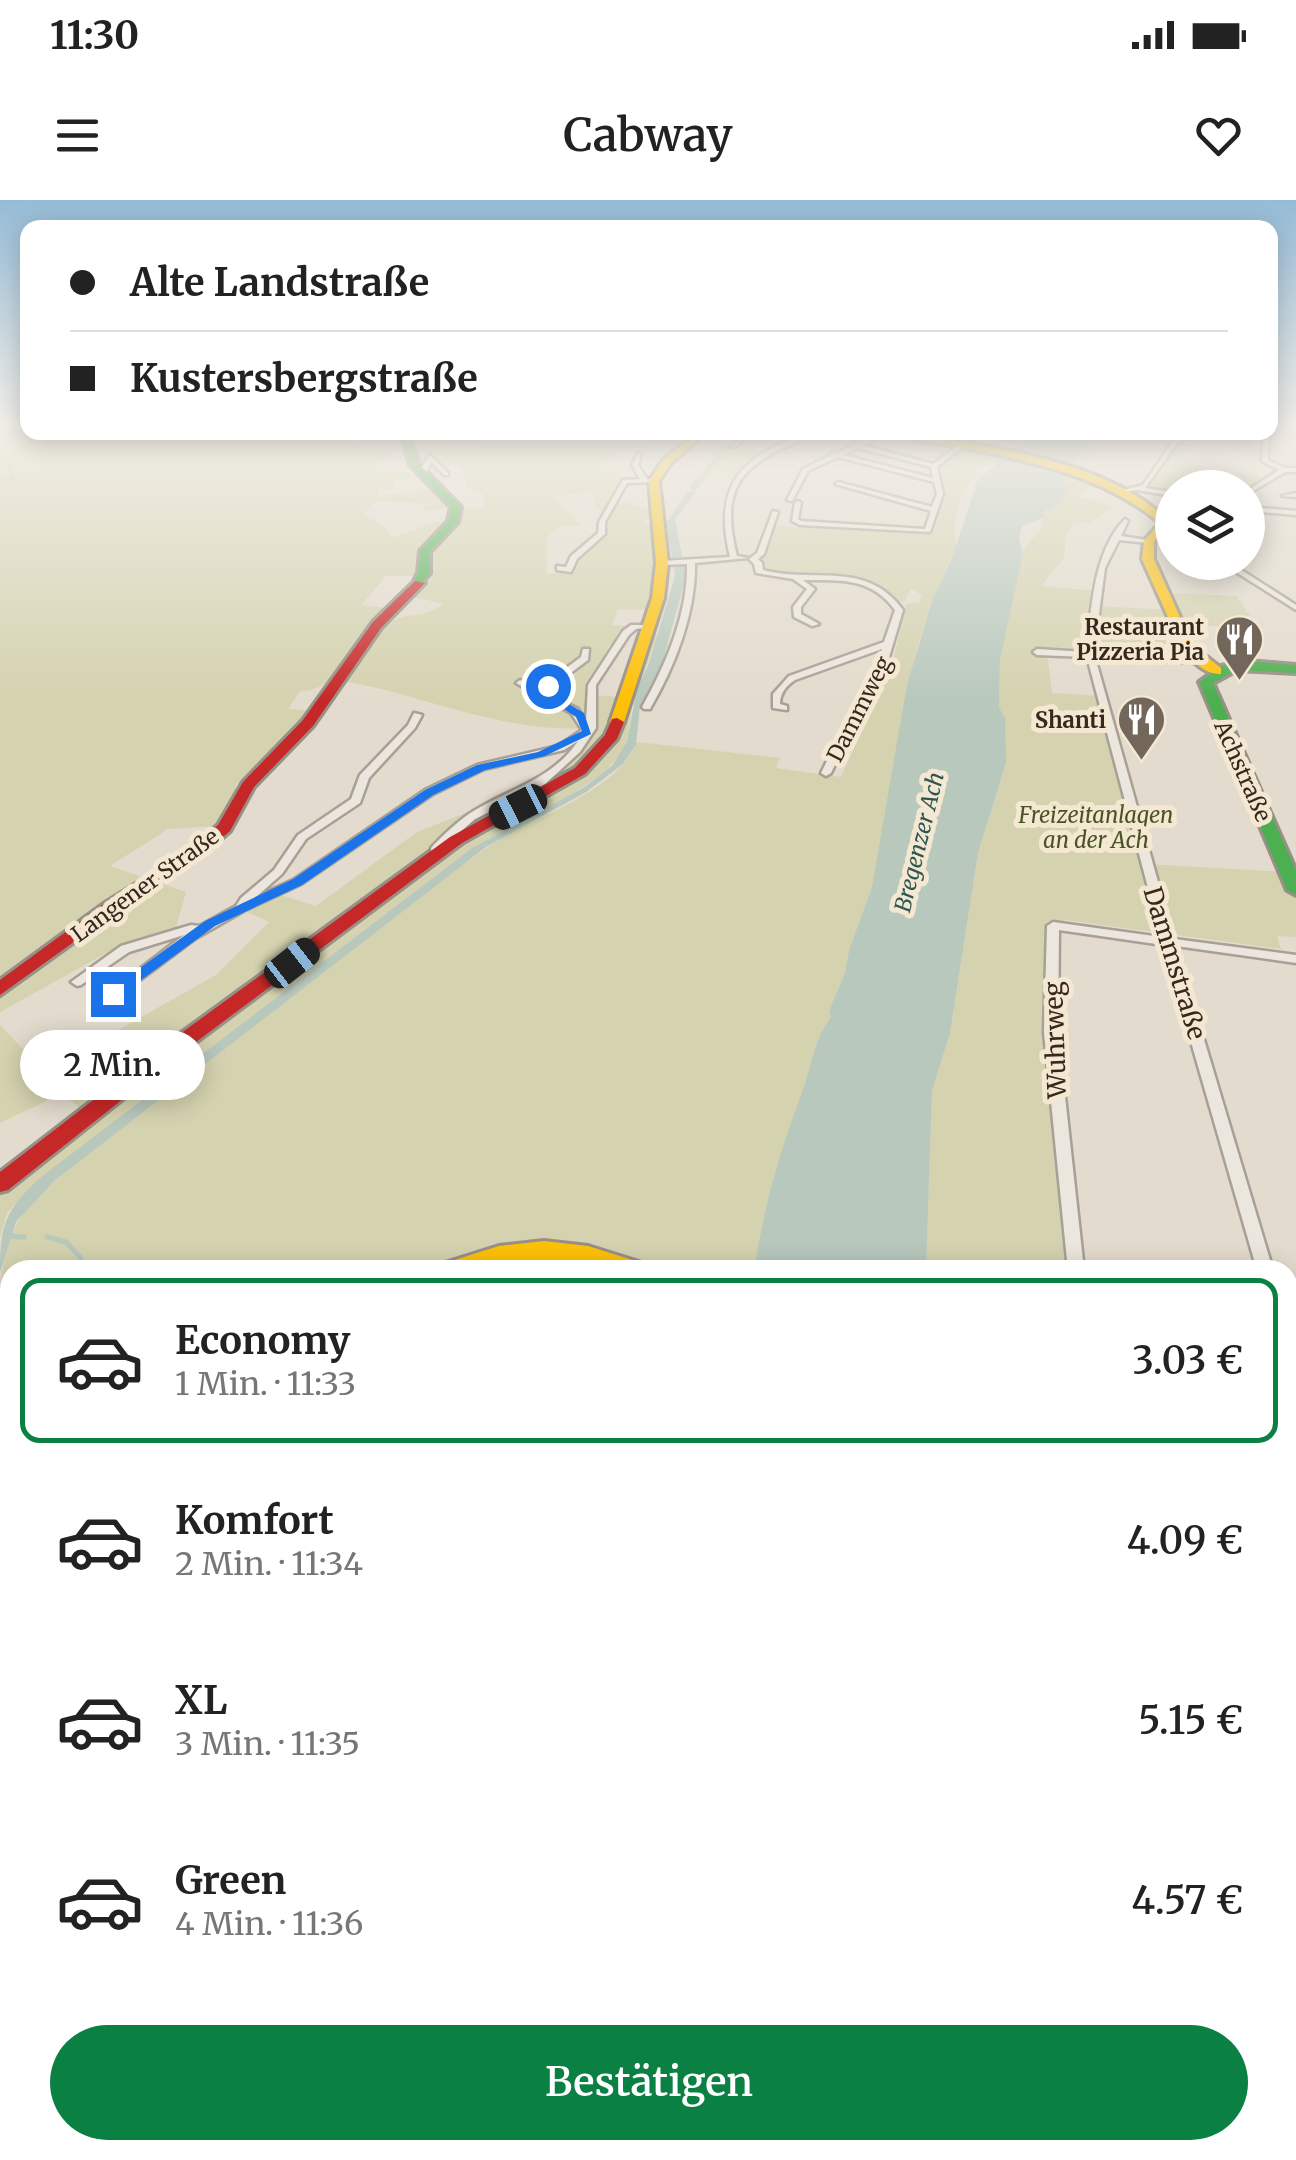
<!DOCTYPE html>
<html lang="de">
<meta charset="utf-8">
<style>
body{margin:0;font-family:Merriweather,serif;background:#f2f2f2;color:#222;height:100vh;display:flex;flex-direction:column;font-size:38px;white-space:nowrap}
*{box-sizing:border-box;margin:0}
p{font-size:32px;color:#767676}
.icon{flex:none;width:55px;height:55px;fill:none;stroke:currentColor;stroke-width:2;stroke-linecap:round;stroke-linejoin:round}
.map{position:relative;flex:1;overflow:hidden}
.side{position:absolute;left:0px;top:1060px;width:1298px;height:900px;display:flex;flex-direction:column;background:#fff;border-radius:30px 30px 0 0;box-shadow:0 5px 25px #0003}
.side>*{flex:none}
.banner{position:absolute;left:20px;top:20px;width:1258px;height:220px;border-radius:20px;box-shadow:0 5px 25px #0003;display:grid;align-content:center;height:220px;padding:0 50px;background:#fff}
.fabs{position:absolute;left:1155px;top:270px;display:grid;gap:20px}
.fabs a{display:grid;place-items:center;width:110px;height:110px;border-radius:50%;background:#fff;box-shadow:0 5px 25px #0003;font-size:50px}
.end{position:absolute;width:45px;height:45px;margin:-22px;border:12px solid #1a73e8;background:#fff;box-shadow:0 0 0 5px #fff}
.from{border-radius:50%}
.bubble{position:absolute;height:70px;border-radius:35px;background:#fff;box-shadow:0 5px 25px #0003;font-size:32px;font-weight:600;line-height:70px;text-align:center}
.car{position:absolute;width:30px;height:60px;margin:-30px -15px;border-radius:12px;box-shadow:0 0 8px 2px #0007;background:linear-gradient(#222 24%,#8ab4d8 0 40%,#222 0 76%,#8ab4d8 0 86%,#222 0)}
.banner b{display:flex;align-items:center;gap:35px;height:95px;font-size:38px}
.banner b+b{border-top:2px solid #e0e0e0}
.banner i{width:25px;height:25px;background:#222}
ul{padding:18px 0 0;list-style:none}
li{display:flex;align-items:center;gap:30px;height:165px;margin:0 20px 15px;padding:0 30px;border:5px solid transparent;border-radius:20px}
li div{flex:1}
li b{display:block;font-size:38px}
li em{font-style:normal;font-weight:600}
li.current{border-color:#0b8043}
li>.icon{width:90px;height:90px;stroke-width:1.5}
.button{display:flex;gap:20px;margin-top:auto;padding:20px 50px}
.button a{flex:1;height:115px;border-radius:60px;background:#0b8043;color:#fff;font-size:40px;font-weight:600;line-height:115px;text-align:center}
.status{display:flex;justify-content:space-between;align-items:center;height:70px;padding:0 50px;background:#fff;direction:ltr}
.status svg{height:28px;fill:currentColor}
header{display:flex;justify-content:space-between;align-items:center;height:130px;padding:0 50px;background:#fff;font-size:45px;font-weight:600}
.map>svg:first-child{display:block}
.green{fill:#d4d2af;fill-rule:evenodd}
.water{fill:#b8c8bd}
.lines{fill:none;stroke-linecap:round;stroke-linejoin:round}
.stream-far1{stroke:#b8c8bd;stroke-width:2.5}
.stream{stroke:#b8c8bd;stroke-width:5}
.street-casing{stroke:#a8a096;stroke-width:5}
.fast-casing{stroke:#989086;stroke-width:6}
.slow-casing{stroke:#989086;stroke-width:6}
.jam-casing{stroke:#989086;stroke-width:6}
.street{fill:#ece7de;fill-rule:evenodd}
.fast{fill:#4caf50;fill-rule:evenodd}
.slow{fill:#ffc107;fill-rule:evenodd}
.jam{fill:#c62828;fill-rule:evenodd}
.route{fill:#1a73e8}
.labels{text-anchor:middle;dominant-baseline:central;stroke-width:10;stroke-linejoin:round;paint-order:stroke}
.far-poi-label{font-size:22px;font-weight:bold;fill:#37281e;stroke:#f4e8d3;text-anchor:end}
.far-street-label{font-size:22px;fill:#37281e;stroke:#f4e8d3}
.far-park-label{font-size:22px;font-style:italic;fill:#4a5325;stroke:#f4e8d3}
.far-water-label{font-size:22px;font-style:italic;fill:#2e5651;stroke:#f4e8d3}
.street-label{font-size:25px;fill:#37281e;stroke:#f4e8d3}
</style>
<div class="status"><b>11:30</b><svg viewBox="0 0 49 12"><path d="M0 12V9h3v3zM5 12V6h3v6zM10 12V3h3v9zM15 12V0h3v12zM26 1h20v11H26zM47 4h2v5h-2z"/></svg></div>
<header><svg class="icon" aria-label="menu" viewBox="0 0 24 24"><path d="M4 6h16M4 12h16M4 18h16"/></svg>Cabway<svg class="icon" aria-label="heart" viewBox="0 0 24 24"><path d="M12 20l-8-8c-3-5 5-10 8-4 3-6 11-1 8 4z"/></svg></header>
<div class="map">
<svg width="1296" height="1960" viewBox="0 0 1296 1960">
<rect width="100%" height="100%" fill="#e3dbcd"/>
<g class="green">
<path d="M 0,225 L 27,225 L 28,232 L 395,233 L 391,236 L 355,238 L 346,244 L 390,249 L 389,261 L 377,263 L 386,272 L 409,271 L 410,277 L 393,282 L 395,288 L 378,290 L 379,296 L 434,289 L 452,307 L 422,312 L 426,303 L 374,302 L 364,315 L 385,327 L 392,338 L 435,322 L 455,323 L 463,309 L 486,307 L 483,294 L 468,288 L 460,265 L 441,266 L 435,277 L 430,277 L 422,268 L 407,233 L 651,233 L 621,245 L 611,260 L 601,261 L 601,270 L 619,271 L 623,282 L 617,302 C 631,302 640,309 654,309 L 654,319 L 643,320 L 644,325 L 655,325 L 656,363 L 649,410 L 618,409 L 612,425 L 629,426 L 616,446 L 607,446 L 609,453 L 590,485 L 588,528 C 504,534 425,495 343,481 C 358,461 373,429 397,419 C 416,411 424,419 443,404 L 410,396 L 423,388 L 431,376 L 386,376 L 361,405 L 390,408 C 368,437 341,491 300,491 L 288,509 L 313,511 L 244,581 L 236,584 L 234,597 L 217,626 L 168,629 L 110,666 L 186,692 L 175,731 L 157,739 L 119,746 L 0,812 ZM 591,292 L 596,306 L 606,316 L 604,334 L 576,358 L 570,372 L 547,374 L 546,337 L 560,327 L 581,325 L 553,296 Z"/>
<path d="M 1102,233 L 1108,233 L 1078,274 L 1107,287 L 1086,290 L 1080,297 L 1113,307 L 1090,323 L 1074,323 L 1066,336 L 1064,358 L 1041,386 L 1096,391 L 1096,406 L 1171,410 L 1166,394 L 1170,393 L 1237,396 L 1250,416 L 1235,416 L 1242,428 L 1179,424 L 1198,460 L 1085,450 L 1067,453 L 1066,448 L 1042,447 L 1042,452 L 1047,453 L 1052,493 L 1102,496 L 1146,664 L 1287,672 L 1296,694 L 1296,737 L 1277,736 L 1281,749 L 1065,720 L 1053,726 L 1049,776 L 1077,1070 L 926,1070 L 932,891 L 950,833 L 978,653 L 1006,563 L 999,508 L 1000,460 L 1017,372 L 1023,352 L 1040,329 L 1043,313 L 1059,304 L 1067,290 L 1063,283 L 1072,265 Z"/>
<path d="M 1115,233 L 1222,233 L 1195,243 L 1180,256 L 1182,261 L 1210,267 L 1200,273 L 1207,276 L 1202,281 L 1228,286 L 1237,272 L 1267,279 L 1248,292 L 1248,288 L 1172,288 L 1172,294 L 1147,287 L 1167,264 L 1164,261 L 1175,242 Z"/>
<path d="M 728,246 L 766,253 L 735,279 L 706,277 Z"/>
<path d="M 961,249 L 1004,258 C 998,262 987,264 982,268 C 965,285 948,317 957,346 L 933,398 L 917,449 L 872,687 L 849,750 L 845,773 L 829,811 L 831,817 C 813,841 813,862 803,889 C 779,954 765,1001 754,1070 L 649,1070 L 601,1050 L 441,1070 L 10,1070 L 10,1110 L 0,1105 C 0,1061 9,1024 41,992 C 185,874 333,757 485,649 C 529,617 616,595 637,542 L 780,558 L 776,568 L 841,577 L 893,461 L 906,404 L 919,403 L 922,395 L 911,389 L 904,402 L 898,402 C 860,376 818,378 773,375 L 763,369 L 761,358 L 773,326 L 932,334 L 944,294 L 937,264 Z"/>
<path d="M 650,434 L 658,435 L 632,506 L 626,547 L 607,570 L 574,593 L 472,648 L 142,900 L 25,993 L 7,1013 L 0,1037 L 0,990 L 51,949 L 461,642 L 590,568 L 616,538 Z"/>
<path d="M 593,495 L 619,497 L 608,535 L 589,561 L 485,620 L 86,912 L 61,894 L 0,923 L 0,825 L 40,867 L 104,838 L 216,775 L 269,722 L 243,710 L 280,695 L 316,706 L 417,632 L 544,582 L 589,532 Z"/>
<path d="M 10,1406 L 10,1749 L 0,1742 L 0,1423 Z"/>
<path d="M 0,1893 L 10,1895 L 10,1950 L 785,1950 L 785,1960 L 0,1960 Z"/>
<path d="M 1060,1950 L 1280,1950 L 1282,1960 L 1063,1960 Z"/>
</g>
<g class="water">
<path d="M 734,233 L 745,233 L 734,239 L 675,320 L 686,377 L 662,464 L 640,506 L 636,545 L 623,564 L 586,592 L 486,647 L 54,981 L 16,1022 L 0,1072 C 0,1025 5,1010 40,978 L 472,648 L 583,588 L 612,566 L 627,542 L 637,488 L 648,466 L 675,376 L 666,323 L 687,293 L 695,291 L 689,288 Z"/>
<path d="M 1035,233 L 1102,233 L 1072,265 L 1063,283 L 1068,289 L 1059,304 L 1043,312 L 1044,317 L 1022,326 L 1019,339 L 1023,352 L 1000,460 L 999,508 L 1005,518 L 1006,563 L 978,653 L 950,833 L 932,891 L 926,1070 L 754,1070 C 765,1001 779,954 803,889 C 813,862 813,841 831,817 L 829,811 L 845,773 L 849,750 L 872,687 L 907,485 L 933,398 L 951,361 L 978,279 Z"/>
<path d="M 785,1950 L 1060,1950 L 1063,1960 L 785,1960 Z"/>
</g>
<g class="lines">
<g class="stream-far1">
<path d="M 453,239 L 480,240 L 523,232"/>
<path d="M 477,246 L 650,247"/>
<path d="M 643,254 L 659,232"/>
<path d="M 10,269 L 12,259 L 26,251 L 28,243 L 42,232"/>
<path d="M 0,281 L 14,278 L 11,273"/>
</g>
<g class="stream">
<path d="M 8,1036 L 24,1037"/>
<path d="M 47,1037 L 66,1042 L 81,1058 L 79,1067"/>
</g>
<defs>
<g id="street">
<path d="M 747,232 L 754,232 L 735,247 L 731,247 Z"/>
<path d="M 808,232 L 818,232 C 752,262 716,275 737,356 L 748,358 L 695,363 C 696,413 675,466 650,509 L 644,509 L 642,507 C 666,464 688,414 687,364 L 662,365 L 658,363 L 662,361 L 730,357 C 712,283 742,257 808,232 Z"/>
<path d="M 881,232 L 890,232 L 863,245 L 933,264 L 957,246 L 962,247 L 937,267 L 943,294 L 930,332 L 800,325 L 792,321 L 795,303 L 798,301 L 801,303 L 798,319 L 801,321 L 925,329 L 931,311 L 835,284 L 838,282 L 932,307 L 937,294 L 934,282 L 838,257 L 808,271 L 792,301 L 787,300 L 803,269 L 831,255 L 831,253 L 837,253 L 852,246 L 852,244 ZM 858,248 L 931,267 L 933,278 L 843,255 Z"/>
<path d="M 1192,232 L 1201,232 L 1177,243 L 1145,288 L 1172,292 L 1172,296 L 1137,290 L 1120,293 L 1120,291 L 1143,285 L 1173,241 Z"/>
<path d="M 1263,232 L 1269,232 L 1268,260 L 1285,268 L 1296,268 L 1296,272 L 1285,272 L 1248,294 L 1248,290 L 1279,270 L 1262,261 Z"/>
<path d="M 638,253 L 641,255 L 638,265 L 647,279 L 656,280 L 656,282 L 627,283 L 605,322 L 605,334 L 577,359 L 571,372 L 557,370 L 557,366 L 566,367 L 571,356 L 598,333 L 599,322 L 623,280 L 640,279 L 632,265 Z"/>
<path d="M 430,255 L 448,273 L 448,275 L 444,275 L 431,262 L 426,273 L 417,274 Z"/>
<path d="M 1296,293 L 1296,297 L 1282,296 Z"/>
<path d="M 1248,307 L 1296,311 L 1296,315 L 1248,311 Z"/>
<path d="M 773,311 L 778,312 L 764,354 L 758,359 L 762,363 L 763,370 C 814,384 866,359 903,410 L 882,481 L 868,497 L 831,573 L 826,576 L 821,573 L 859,496 L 874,480 L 882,449 L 795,480 C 786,486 780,493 780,504 L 787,506 L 787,510 L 773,508 L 773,494 L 789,476 L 884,442 L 895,410 C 871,377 840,380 803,380 L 815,389 L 801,407 L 801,414 L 819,424 L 812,426 L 794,417 L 793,407 L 807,389 L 793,379 L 756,373 L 754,364 L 749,359 L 757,353 Z"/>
<path d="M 1125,319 L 1128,321 L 1121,336 L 1153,341 L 1149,343 L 1119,340 L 1105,368 L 1094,452 L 1198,457 L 1202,460 L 1198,463 L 1095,457 L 1174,739 L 1296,755 L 1296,763 L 1176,746 L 1273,1070 L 1257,1070 L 1163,745 L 1059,730 L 1058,832 L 1084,1070 L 1068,1070 L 1044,832 L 1047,726 L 1053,722 L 1161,737 L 1087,457 L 1037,455 L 1033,452 L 1037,449 L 1086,452 C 1092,407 1093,352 1125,319 Z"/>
<path d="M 1220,362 L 1229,362 L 1296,405 L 1296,410 Z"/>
<path d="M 631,425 L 648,425 L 652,427 L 636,429 L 629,435 L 596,485 L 596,528 L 580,552 L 545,584 L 475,619 L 441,649 L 440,656 L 432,656 L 431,648 C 441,637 454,625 466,616 C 503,590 551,582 578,541 L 564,550 L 484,569 L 433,594 L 301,684 L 245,710 L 196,738 L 117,797 L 109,797 L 107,794 L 184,735 L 129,752 L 81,785 L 77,786 L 71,782 L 121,746 L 191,725 L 200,726 L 236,706 L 241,698 L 274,670 L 298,635 L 351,599 L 360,575 L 408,525 L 414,513 L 422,515 L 415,528 L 369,578 L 360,603 L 306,639 L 282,674 L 256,697 L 293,680 L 425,590 L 477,565 L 558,546 L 582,530 L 571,513 L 516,483 L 520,480 L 538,489 L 581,457 L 583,449 L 589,449 L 588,460 L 545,492 L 578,509 L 586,522 L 588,485 L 623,431 Z"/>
<path d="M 1288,1141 L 1294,1143 L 1296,1147 L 1296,1186 L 1290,1184 L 1288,1179 Z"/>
<path d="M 1288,1405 L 1296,1407 L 1296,1427 L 1288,1425 Z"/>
</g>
<g id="fast">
<path d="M 400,232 L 408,232 L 419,264 L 461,307 L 458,322 L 430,352 L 430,373 L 419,386 L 413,383 L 418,373 L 420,351 L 448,321 L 451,307 L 410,265 Z"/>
<path d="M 1248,461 L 1296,465 L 1296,473 L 1237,470 L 1213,483 L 1296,671 L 1296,695 L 1287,690 L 1199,482 L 1221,466 Z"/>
<path d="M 0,1760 L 10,1764 L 10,1802 L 0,1798 Z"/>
</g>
<g id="slow">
<path d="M 697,232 L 707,232 L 670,264 L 659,281 L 668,363 L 664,398 L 624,522 L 612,525 L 610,522 L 652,398 L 656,363 L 649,281 L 663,260 Z"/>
<path d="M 893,232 L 912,232 C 997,250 1107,259 1171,323 L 1154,342 L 1154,359 L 1193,446 L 1221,468 L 1221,474 C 1204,475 1190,459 1181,446 L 1142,359 L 1144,341 L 1160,323 C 1104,276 1030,261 960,247 C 938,243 913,241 893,232 Z"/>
<path d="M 544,1041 L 588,1046 L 642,1063 L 645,1070 L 606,1070 L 544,1060 L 480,1070 L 442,1070 L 445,1063 L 499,1046 Z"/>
<path d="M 10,1369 L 10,1414 L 0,1418 L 0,1373 Z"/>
<path d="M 1288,1464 L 1296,1465 L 1296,1497 L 1288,1496 Z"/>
<path d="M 1288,1520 L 1296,1521 L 1296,1581 L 1288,1579 Z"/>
<path d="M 0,1835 L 10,1838 L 10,1876 L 0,1873 Z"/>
</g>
<g id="jam">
<path d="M 415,381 L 425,383 L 381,428 L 313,526 L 254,587 L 230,631 L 199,658 L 117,711 L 0,795 L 0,780 L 105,703 L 187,652 L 218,625 L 243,582 L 303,520 L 373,422 Z"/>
<path d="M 617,518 L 624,522 L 617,539 L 585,574 L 462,643 L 176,857 L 8,990 L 0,992 L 0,972 L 162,847 L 450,637 L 575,568 L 605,535 L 612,519 Z"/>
<path d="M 0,1122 L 10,1125 L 10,1147 L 0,1144 Z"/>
<path d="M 0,1184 L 10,1187 L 10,1210 L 0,1207 Z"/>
<path d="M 0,1272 L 10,1276 L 10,1311 L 0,1307 Z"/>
</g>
</defs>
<use href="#street" class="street-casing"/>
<use href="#fast" class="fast-casing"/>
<use href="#slow" class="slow-casing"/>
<use href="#jam" class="jam-casing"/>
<use href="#street" class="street"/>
<use href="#fast" class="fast"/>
<use href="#slow" class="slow"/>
<use href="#jam" class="jam"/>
</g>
<linearGradient id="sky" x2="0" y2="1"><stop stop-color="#95bcd7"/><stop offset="0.45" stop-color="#f2efe8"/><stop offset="1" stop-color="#f2efe8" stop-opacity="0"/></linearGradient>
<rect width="1296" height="500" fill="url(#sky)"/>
<path class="route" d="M 545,484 L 553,486 L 547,491 L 584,513 L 591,534 L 545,556 L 485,570 L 433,595 L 302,685 L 215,726 L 118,797 L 108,797 L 108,791 L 205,721 L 293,679 L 425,590 L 477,565 L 538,552 L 582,531 L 576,517 L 535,490 Z"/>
<defs>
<symbol id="restaurant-pin" viewBox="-11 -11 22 30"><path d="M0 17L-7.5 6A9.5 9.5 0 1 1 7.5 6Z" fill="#73675b" stroke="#f4e8d3"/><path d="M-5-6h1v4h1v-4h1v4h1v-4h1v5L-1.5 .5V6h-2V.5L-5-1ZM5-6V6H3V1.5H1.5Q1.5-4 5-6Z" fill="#fff"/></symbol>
</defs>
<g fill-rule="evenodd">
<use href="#restaurant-pin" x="1212" y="412" width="55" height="75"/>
<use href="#restaurant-pin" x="1114" y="492" width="55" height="75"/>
</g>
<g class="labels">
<g class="far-poi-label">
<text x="1204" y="427">Restaurant<tspan x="1204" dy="25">Pizzeria Pia</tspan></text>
<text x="1106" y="520">Shanti</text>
</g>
<g class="far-street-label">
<text transform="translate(859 509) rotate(-63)">Dammweg</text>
<text transform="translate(1243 571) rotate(66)">Achstraße</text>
<text transform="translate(145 685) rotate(-36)">Langener Straße</text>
</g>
<g class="far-park-label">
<text x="1096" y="615">Freizeitanlagen<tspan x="1096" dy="25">an der Ach</tspan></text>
</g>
<g class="far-water-label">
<text transform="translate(919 642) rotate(-76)">Bregenzer Ach</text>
</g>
<g class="street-label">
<text transform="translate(1175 763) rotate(73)">Dammstraße</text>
<text transform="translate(1055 840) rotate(-92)">Wuhrweg</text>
</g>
</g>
</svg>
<div class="fabs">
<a><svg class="icon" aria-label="layers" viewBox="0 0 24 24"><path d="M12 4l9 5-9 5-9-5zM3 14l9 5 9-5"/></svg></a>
</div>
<i class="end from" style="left:548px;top:486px"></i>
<i class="end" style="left:113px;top:794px"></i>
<div class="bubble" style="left:20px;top:830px;width:185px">2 Min.</div>
<i class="car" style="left:518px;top:607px;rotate:243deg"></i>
<i class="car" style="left:292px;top:763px;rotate:52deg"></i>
<div class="banner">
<b><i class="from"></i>Alte Landstraße</b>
<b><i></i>Kustersbergstraße</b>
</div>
<section class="side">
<ul>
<li class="current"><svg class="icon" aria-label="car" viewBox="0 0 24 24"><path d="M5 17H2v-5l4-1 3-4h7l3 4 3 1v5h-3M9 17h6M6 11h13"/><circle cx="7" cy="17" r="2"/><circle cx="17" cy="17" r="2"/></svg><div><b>Economy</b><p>1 Min. · 11:33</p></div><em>3.03 €</em></li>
<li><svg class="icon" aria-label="car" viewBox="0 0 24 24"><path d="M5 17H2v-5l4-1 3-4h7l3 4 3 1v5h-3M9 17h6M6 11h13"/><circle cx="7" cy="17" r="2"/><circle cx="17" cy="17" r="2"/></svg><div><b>Komfort</b><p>2 Min. · 11:34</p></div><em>4.09 €</em></li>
<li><svg class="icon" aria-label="car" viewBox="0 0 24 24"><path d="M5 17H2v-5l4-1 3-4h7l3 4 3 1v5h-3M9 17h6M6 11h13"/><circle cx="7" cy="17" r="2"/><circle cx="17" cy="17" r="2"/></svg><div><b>XL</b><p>3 Min. · 11:35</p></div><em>5.15 €</em></li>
<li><svg class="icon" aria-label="car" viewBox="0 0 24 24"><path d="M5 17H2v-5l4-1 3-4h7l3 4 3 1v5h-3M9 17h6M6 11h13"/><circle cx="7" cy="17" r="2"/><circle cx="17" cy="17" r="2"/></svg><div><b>Green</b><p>4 Min. · 11:36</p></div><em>4.57 €</em></li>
</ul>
<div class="button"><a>Bestätigen</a></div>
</section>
</div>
